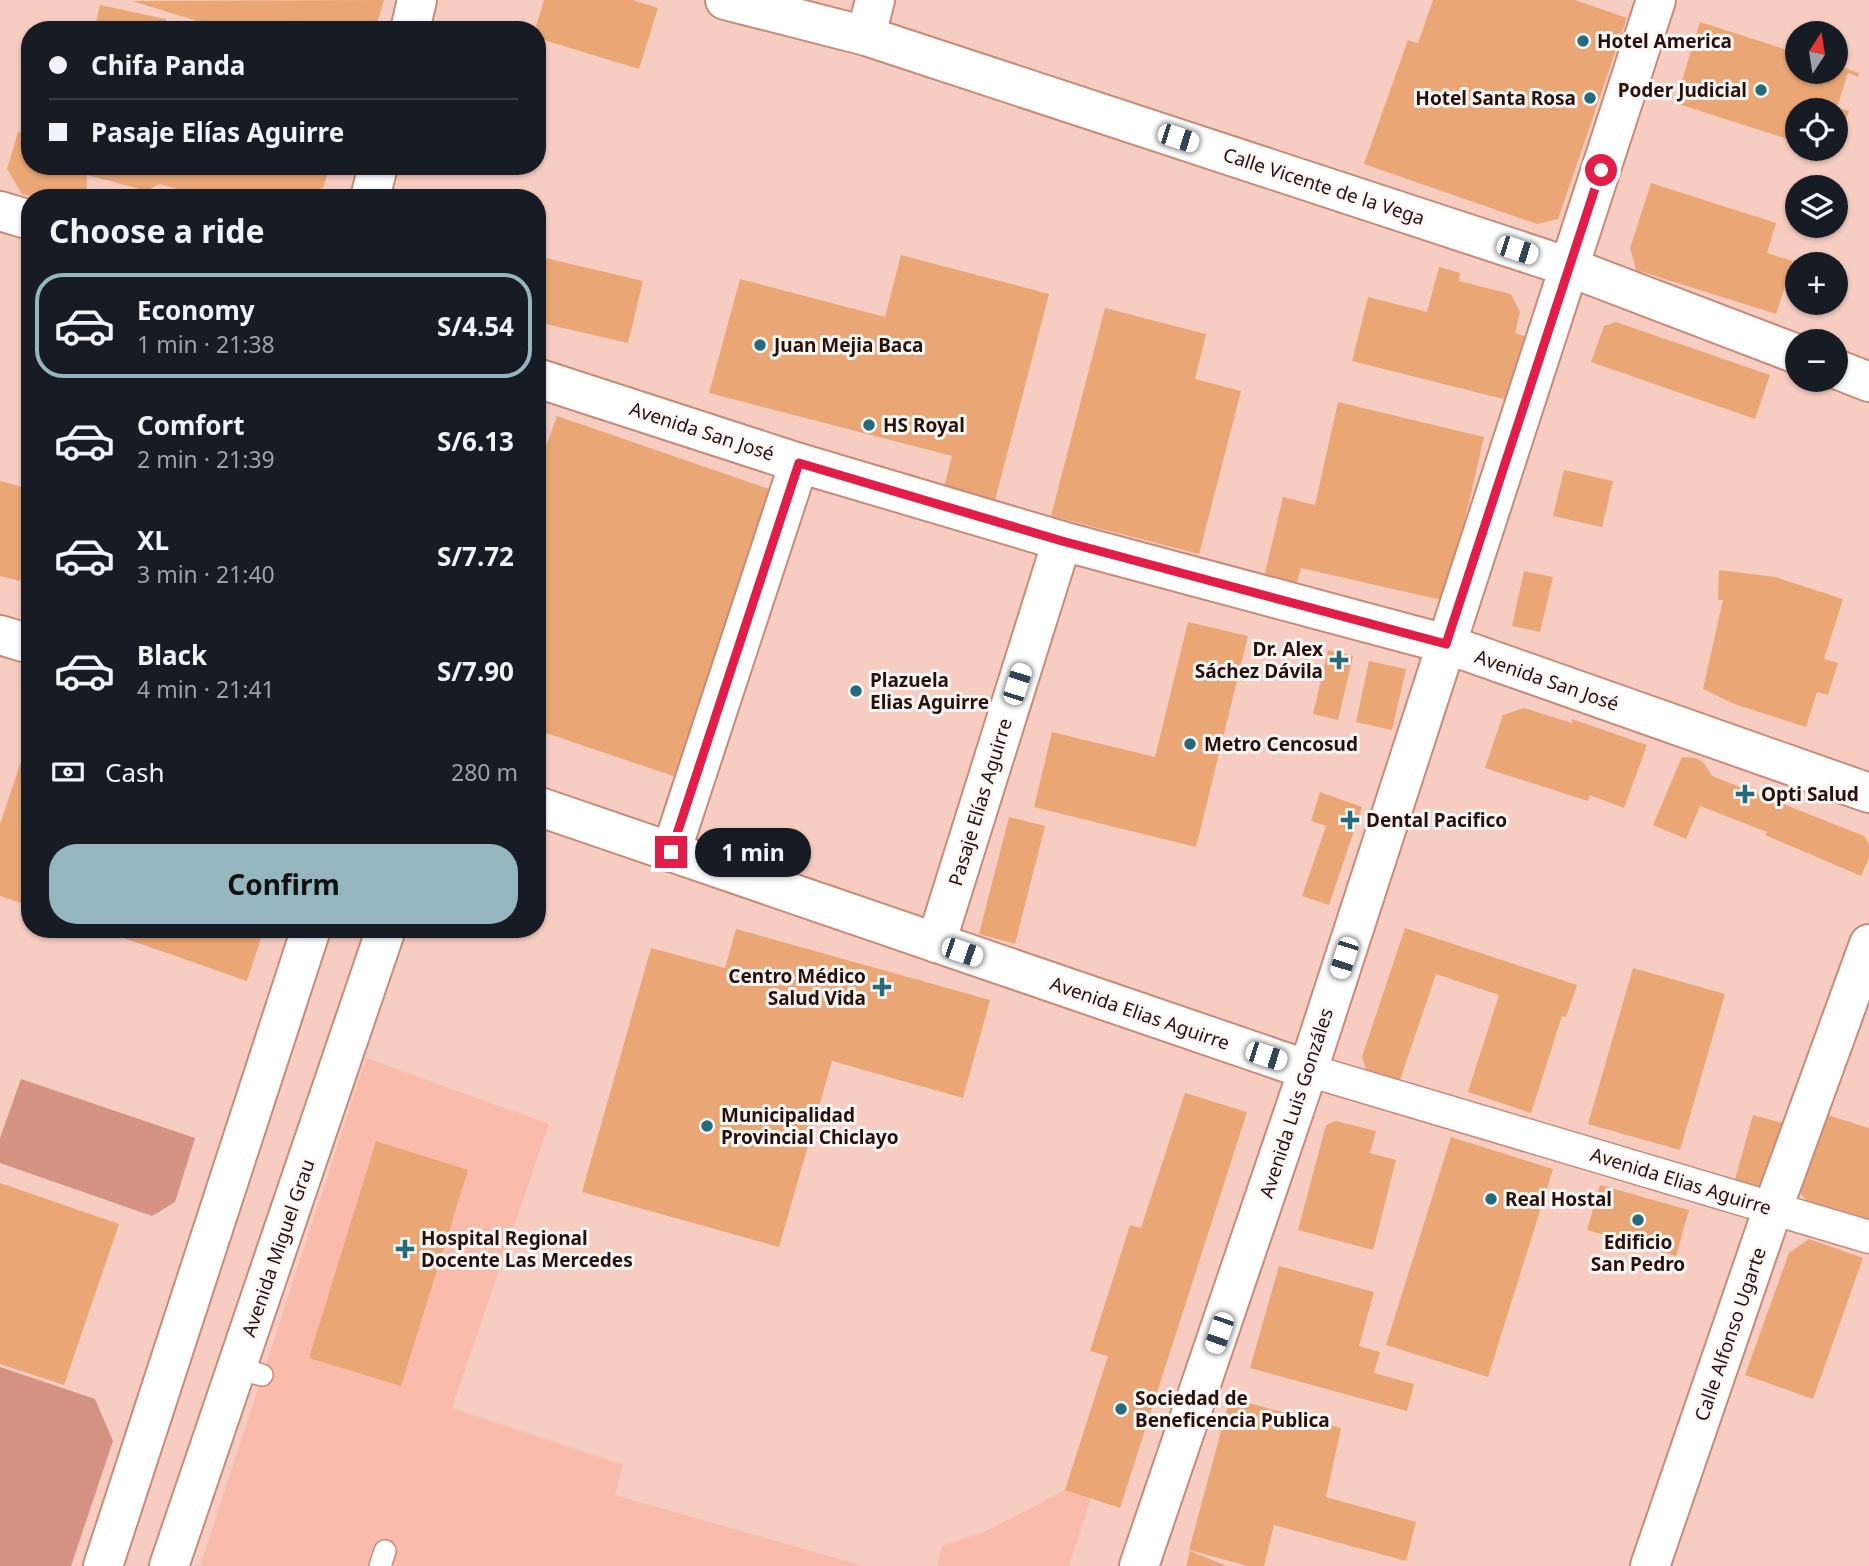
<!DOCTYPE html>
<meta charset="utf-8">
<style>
body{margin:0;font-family:"Noto Sans",sans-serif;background:#20242c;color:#f1f3f6;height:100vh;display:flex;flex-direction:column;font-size:26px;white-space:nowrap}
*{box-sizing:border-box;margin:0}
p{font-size:23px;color:#9ea1a6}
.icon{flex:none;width:38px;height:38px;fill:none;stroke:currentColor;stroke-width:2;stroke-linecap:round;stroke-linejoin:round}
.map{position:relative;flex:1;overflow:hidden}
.panel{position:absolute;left:21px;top:189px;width:525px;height:749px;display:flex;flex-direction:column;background:#171b24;border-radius:28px;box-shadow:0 2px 5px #0004}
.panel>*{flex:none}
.guide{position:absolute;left:21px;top:21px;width:525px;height:154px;border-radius:28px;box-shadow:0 2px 5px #0004;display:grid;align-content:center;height:154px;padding:0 28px;background:#171b24}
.needle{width:46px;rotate:12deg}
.fabs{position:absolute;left:1785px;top:21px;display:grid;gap:14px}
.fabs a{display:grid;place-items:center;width:63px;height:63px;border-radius:50%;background:#171b24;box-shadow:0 2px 5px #0004;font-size:35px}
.end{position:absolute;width:32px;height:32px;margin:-16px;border:9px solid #e11d48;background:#fff;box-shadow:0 0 0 4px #fff}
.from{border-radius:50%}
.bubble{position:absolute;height:49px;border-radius:24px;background:#171b24;box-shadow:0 2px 5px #0004;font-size:23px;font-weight:700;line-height:49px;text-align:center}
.car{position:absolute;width:21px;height:42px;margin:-21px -10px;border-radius:9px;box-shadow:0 0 5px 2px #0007;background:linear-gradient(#fff 24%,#345 0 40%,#fff 0 76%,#345 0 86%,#fff 0)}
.guide b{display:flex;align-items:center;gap:24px;height:66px;font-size:26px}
.guide b+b{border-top:2px solid #363941}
.guide i{width:18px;height:18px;background:#f1f3f6}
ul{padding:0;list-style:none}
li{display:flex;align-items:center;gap:21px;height:105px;margin:0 14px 10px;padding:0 14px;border:4px solid transparent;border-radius:28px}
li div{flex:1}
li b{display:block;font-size:26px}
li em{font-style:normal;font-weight:700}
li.current{border-color:#96b6bf}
li>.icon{width:63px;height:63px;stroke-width:1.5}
h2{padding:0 28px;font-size:32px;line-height:84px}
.pay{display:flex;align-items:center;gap:18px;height:77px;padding:0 28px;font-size:26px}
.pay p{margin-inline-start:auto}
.action{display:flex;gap:14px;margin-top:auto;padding:14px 28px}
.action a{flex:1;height:80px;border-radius:28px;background:#96b6bf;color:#111;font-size:28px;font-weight:700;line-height:80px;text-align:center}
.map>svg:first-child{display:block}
.built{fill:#f9bcac}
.green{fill:#d49382}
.building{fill:#eba675}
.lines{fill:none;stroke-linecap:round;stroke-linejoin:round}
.service-casing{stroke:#ca8a78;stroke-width:24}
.pedestrian-casing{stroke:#ca8a78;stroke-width:35}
.minor-casing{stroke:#ca8a78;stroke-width:42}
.secondary-casing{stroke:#ca8a78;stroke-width:42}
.service{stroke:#fff;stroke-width:21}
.pedestrian{stroke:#fff;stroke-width:32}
.minor{stroke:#fff;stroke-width:38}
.secondary{stroke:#fff;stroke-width:38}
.route{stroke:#e11d48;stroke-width:9}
.poi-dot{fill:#266b7b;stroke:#fef7f5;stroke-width:2.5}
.labels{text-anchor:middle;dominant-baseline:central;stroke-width:6;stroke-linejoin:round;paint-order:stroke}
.poi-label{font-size:19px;font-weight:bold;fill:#29110b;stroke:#fef7f5;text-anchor:start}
.street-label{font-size:19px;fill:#29110b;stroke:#fef7f5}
</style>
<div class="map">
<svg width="1869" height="1566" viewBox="0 0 1869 1566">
<rect width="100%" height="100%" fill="#f7cdc2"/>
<g class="built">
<path d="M 366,1058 L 549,1124 L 452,1408 L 623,1465 L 615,1495 L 864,1566 L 200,1566 Z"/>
<path d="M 1065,1490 L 1091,1498 L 1069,1566 L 937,1566 L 942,1546 L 984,1532 Z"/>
</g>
<g class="green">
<path d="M 21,1079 L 195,1138 L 175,1202 L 152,1216 L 0,1163 L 0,1138 Z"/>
<path d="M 0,1367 L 95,1399 L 113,1441 L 71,1566 L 0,1566 Z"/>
</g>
<g class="building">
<path d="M 384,0 L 375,30 L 227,30 L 132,1 Z"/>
<path d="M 544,0 L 633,0 L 658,8 L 639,69 L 537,38 L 537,30 L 535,30 Z"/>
<path d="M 1433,0 L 1575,0 L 1627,18 L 1558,219 L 1537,224 L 1364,164 L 1408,40 L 1418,43 Z"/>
<path d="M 100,5 L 166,19 L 164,30 L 94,30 Z"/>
<path d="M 1700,22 L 1797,53 L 1797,72 L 1836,72 L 1836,65 L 1859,73 L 1858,77 L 1848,73 L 1837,107 L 1849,111 L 1835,154 L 1821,149 L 1836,149 L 1836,110 L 1797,110 L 1797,142 L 1675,103 Z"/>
<path d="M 18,132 L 30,135 L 30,166 L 329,166 L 324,187 L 304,198 L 195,198 L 193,193 L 159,184 L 147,191 L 87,175 L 87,189 L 66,198 L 37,198 L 22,194 L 7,169 Z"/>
<path d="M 1651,183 L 1776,223 L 1767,253 L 1793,261 L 1776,314 L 1636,270 L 1630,248 Z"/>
<path d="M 901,255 L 1049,294 L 994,504 L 943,491 L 952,456 L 709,393 L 740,279 L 885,317 Z"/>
<path d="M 537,256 L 643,281 L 628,343 L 537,322 Z"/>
<path d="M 1439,267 L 1460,273 L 1459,281 L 1511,294 L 1520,312 L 1515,333 L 1527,337 L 1511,401 L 1352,361 L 1368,297 L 1427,312 Z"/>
<path d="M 1105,308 L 1206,334 L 1195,379 L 1241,391 L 1199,554 L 1051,516 Z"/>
<path d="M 1616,322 L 1770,375 L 1755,419 L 1591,362 L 1604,326 Z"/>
<path d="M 1338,402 L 1484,437 L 1446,601 L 1301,568 L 1296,585 L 1264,577 L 1283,497 L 1315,505 Z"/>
<path d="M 557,416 L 781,493 L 682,779 L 537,730 L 537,472 Z"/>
<path d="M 1564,470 L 1613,481 L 1602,527 L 1553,516 Z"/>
<path d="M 0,481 L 30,489 L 30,543 L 20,581 L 0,576 Z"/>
<path d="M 1719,570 L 1775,577 L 1843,599 L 1824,659 L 1838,663 L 1828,695 L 1817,692 L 1806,727 L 1734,704 L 1703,689 L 1723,600 L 1718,600 Z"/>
<path d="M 1524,571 L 1553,577 L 1540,632 L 1512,626 Z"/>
<path d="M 1188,622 L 1248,636 L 1196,847 L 1034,807 L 1052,732 L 1155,757 Z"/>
<path d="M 1328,650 L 1353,656 L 1338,720 L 1313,714 Z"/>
<path d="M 1369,661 L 1406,669 L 1392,730 L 1356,722 Z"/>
<path d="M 1524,708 L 1572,723 L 1572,719 L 1647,745 L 1624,808 L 1590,795 L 1588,801 L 1485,768 L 1503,715 Z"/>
<path d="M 25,750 L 30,751 L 30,906 L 0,896 L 0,824 Z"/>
<path d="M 1682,757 L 1696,758 L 1704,763 L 1712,776 L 1864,836 L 1869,844 L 1869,858 L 1861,876 L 1765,835 L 1767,832 L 1700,806 L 1686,839 L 1653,825 Z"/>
<path d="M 1320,792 L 1362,807 L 1329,905 L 1302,896 L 1326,826 L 1311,821 Z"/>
<path d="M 1009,817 L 1045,826 L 1015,944 L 979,934 Z"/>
<path d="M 1405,928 L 1577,985 L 1566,1017 L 1562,1016 L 1531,1113 L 1468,1092 L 1499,995 L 1436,974 L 1399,1083 L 1367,1072 L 1362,1057 Z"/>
<path d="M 98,929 L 264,929 L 247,981 Z"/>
<path d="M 736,929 L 990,1000 L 963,1098 L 832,1061 L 779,1247 L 582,1192 L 651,948 L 725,968 Z"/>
<path d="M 1633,968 L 1725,994 L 1680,1150 L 1588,1124 Z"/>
<path d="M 1185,1093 L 1247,1112 L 1120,1508 L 1065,1490 L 1108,1356 L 1090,1351 L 1130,1225 L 1141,1228 Z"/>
<path d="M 1821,1113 L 1869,1128 L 1869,1220 L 1808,1202 L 1797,1189 Z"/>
<path d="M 1753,1115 L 1783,1123 L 1766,1182 L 1753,1188 L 1734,1183 Z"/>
<path d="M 1336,1121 L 1376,1131 L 1370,1153 L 1396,1160 L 1373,1250 L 1298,1230 L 1326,1125 Z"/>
<path d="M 1451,1137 L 1553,1169 L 1488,1377 L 1386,1345 Z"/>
<path d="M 376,1141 L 468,1170 L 401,1386 L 309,1358 Z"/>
<path d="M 0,1183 L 119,1224 L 64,1385 L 0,1364 Z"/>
<path d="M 1600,1185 L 1689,1210 L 1676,1256 L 1587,1230 Z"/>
<path d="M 1809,1239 L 1863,1258 L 1813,1399 L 1745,1375 L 1789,1253 Z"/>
<path d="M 1279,1266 L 1374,1292 L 1359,1346 L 1380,1352 L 1374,1373 L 1414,1384 L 1407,1411 L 1250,1368 Z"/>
<path d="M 1230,1398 L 1341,1428 L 1326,1497 L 1416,1522 L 1406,1561 L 1274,1525 L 1264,1566 L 1248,1566 L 1189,1550 Z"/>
<path d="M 1190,1551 L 1227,1566 L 1186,1566 Z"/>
</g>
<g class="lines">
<defs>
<g id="service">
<path d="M 237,1368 L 262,1375"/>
<path d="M 380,1566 L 385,1551"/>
</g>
<path id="pedestrian" d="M 1308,1070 L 1869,1237"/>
<g id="minor">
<path d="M 725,0 L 866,36 L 1569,267 L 1797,354"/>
<path d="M 410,30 L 417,0"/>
<path d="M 866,36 L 875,0"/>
<path d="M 370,198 L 378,166"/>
<path d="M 1836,369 L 1869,382"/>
<path d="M 671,852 L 799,463"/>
<path d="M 936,943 L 1062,541"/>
<path d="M 1650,1566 L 1773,1208 L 1869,944"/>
</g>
<g id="secondary">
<path d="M 0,211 L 30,220"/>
<path d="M 537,378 L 799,463 L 1062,541 L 1446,644 L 1869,793"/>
<path d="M 0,635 L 30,644"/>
<path d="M 537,806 L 1308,1070"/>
<path d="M 103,1566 L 311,929"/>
<path d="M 169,1566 L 386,929"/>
<path d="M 1139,1566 L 1308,1070 L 1656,0"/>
</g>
</defs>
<use href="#service" class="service-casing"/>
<use href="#pedestrian" class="pedestrian-casing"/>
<use href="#minor" class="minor-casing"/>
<use href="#secondary" class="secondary-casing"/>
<use href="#service" class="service"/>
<use href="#pedestrian" class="pedestrian"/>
<use href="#minor" class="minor"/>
<use href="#secondary" class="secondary"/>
</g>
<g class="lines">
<path class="route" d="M 671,852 L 799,463 L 1062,541 L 1446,644 L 1601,170"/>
</g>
<g class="poi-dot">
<circle cx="1583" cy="41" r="7"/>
<circle cx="1761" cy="90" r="7"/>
<circle cx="1590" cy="98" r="7"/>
<circle cx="760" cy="345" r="7"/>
<circle cx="869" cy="425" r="7"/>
<path d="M1335.5 649.5h7v7h7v7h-7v7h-7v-7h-7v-7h7z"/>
<circle cx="856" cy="691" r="7"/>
<circle cx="1190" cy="744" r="7"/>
<path d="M1741.5 783.5h7v7h7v7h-7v7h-7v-7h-7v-7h7z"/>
<path d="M1346.5 809.5h7v7h7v7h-7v7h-7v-7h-7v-7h7z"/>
<path d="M878.5 976.5h7v7h7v7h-7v7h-7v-7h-7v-7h7z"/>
<circle cx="707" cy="1126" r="7"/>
<circle cx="1491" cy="1199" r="7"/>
<circle cx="1638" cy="1220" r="7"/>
<path d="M401.5 1238.5h7v7h7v7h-7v7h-7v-7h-7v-7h7z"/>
<circle cx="1121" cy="1409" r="7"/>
</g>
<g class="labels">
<g class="poi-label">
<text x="1597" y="41">Hotel America</text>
<text x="1747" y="90" text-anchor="end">Poder Judicial</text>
<text x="1576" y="98" text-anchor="end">Hotel Santa Rosa</text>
<text x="774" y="345">Juan Mejia Baca</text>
<text x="883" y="425">HS Royal</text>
<text x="1323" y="649" text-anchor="end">Dr. Alex<tspan x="1323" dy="22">Sáchez Dávila</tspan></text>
<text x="870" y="680">Plazuela<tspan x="870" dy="22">Elias Aguirre</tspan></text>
<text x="1204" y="744">Metro Cencosud</text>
<text x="1761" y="794">Opti Salud</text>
<text x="1366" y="820">Dental Pacifico</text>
<text x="866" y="976" text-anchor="end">Centro Médico<tspan x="866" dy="22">Salud Vida</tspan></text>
<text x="721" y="1115">Municipalidad<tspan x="721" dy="22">Provincial Chiclayo</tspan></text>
<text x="1505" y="1199">Real Hostal</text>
<text x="421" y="1238">Hospital Regional<tspan x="421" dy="22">Docente Las Mercedes</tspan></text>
<text x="1638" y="1242" text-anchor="middle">Edificio<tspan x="1638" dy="22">San Pedro</tspan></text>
<text x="1135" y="1398">Sociedad de<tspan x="1135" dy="22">Beneficencia Publica</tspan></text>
</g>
<g class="street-label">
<text transform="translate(1324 186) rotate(18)">Calle Vicente de la Vega</text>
<text transform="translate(702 431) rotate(18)">Avenida San José</text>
<text transform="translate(1547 680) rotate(19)">Avenida San José</text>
<text transform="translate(980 802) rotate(-73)">Pasaje Elías Aguirre</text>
<text transform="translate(1140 1013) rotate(19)">Avenida Elias Aguirre</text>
<text transform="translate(1296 1103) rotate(-72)">Avenida Luis Gonzáles</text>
<text transform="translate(1681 1181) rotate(17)">Avenida Elias Aguirre</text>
<text transform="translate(278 1248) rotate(-71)">Avenida Miguel Grau</text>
<text transform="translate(1730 1334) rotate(-71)">Calle Alfonso Ugarte</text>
</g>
</g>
</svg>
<div class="fabs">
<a><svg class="needle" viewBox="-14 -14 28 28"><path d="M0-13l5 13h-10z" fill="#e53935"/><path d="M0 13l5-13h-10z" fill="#9ea1a6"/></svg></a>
<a><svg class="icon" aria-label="locate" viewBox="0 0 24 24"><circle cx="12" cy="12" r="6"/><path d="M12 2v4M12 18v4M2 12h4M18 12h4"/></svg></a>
<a><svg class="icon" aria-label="layers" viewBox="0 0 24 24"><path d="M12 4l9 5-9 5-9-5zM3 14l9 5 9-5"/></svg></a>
<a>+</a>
<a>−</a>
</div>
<i class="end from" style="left:1601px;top:170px"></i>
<i class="end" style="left:671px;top:852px"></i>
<div class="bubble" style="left:695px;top:828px;width:116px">1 min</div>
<i class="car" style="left:1178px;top:138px;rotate:108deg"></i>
<i class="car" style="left:1517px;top:250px;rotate:108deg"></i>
<i class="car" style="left:1017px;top:684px;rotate:18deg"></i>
<i class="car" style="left:962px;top:952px;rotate:109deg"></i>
<i class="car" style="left:1344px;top:958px;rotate:198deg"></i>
<i class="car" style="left:1266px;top:1056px;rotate:108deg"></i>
<i class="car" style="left:1219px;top:1333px;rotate:199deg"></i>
<div class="guide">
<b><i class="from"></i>Chifa Panda</b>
<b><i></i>Pasaje Elías Aguirre</b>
</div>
<section class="panel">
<h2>Choose a ride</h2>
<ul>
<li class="current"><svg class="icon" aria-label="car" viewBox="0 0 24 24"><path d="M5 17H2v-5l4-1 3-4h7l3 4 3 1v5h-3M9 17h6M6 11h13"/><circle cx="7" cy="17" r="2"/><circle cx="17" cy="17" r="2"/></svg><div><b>Economy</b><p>1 min · 21:38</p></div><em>S/4.54</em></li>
<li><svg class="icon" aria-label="car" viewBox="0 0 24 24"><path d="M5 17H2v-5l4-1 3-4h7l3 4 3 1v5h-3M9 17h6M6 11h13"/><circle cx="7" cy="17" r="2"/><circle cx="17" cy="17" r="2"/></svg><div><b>Comfort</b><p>2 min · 21:39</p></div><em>S/6.13</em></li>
<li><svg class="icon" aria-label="car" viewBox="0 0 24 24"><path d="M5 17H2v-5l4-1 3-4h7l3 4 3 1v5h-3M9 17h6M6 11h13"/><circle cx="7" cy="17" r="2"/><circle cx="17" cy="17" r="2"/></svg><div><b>XL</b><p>3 min · 21:40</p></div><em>S/7.72</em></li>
<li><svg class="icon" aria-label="car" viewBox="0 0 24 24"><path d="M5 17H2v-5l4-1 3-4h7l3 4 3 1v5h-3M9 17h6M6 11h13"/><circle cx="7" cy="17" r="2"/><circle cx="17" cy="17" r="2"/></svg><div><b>Black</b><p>4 min · 21:41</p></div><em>S/7.90</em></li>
</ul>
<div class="pay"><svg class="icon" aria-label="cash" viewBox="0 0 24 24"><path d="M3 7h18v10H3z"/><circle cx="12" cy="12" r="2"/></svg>Cash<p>280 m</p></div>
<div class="action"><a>Confirm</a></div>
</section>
</div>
